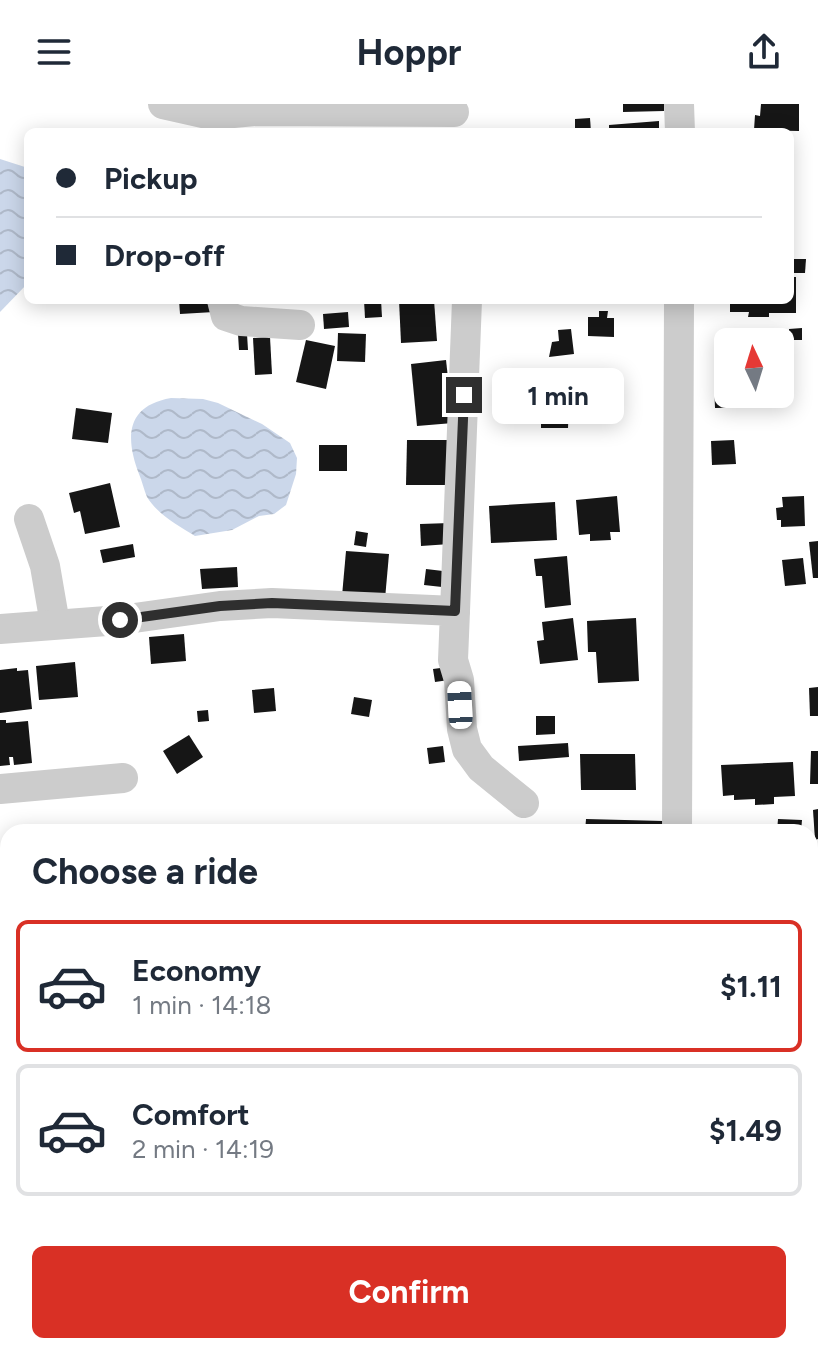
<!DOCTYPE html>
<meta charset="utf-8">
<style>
body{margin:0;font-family:Figtree,sans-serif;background:#f2f2f3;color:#1f2937;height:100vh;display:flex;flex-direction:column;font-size:30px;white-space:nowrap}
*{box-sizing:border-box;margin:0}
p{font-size:26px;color:#747a83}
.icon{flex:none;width:44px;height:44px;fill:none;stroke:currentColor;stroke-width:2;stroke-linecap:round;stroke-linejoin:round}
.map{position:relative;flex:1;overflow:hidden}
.drawer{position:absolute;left:0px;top:720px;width:818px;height:530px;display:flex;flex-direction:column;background:#fff;border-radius:24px 24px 0 0;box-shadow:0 4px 20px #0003}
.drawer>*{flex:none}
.top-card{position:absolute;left:24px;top:24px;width:770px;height:176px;border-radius:12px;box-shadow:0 4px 20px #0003;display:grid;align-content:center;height:176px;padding:0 32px;background:#fff}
.needle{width:52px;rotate:356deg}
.fabs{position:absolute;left:714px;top:224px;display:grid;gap:16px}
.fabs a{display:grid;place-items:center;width:80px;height:80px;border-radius:12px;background:#fff;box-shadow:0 4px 20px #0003;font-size:40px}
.end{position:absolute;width:36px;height:36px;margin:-18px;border:10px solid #2f2f2f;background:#fff;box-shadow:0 0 0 4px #fff}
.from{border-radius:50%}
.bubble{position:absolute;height:56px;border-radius:12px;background:#fff;box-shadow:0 4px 20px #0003;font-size:26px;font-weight:700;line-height:56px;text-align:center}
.car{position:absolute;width:24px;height:48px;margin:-24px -12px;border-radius:10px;box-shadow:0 0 6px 2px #0007;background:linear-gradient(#fff 24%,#345 0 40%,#fff 0 76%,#345 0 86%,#fff 0)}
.top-card b{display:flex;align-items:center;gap:28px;height:76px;font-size:30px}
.top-card b+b{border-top:2px solid #e0e1e3}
.top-card i{width:20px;height:20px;background:#1f2937}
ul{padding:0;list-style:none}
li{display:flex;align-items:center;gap:24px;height:132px;margin:0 16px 12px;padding:0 16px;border:4px solid #e0e1e3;border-radius:12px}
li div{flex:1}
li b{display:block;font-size:30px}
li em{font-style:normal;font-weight:700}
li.on{border-color:#d93025}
li>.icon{width:72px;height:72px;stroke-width:1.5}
h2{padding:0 32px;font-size:36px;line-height:96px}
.cta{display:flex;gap:16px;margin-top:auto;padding:16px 32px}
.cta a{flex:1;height:92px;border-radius:12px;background:#d93025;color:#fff;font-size:32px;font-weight:700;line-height:92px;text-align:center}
header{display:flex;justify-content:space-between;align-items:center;height:104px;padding:0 32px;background:#fff;font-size:36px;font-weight:700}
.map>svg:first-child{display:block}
.water{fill:url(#water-waves)}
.building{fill:#161616}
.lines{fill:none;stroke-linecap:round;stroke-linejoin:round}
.minor{stroke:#ccc;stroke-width:30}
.route{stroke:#2f2f2f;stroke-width:10}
</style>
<header><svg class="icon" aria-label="menu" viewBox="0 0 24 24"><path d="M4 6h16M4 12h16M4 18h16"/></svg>Hoppr<svg class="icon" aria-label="share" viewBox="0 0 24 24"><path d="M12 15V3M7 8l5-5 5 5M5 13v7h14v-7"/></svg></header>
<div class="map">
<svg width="818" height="1249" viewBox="0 0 818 1249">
<defs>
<pattern id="water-waves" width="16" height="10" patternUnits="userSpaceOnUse" patternTransform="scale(2)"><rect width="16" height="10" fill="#cbd7ea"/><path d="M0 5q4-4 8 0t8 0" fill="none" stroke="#afb9c9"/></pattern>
</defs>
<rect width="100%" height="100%" fill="#fff"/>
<g class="water">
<path d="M 0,55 L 28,64 L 28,179 L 0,208 Z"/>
<path d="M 171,294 L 203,295 L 218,299 L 262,320 L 290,339 L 297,354 L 296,370 L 286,401 L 274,410 L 259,412 L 232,426 L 195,432 C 179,422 158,411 147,393 C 144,386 142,377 139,370 C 125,333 126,302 171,294 Z"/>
</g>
<g class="building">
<path d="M 623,0 L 664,0 L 664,7 L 623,8 Z"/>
<path d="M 761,0 L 799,0 L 799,27 L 754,26 L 755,11 L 760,12 Z"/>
<path d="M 590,14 L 591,28 L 575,28 L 575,15 Z"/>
<path d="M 659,17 L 659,28 L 609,28 L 609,21 Z"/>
<path d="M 791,155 L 806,155 L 805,169 L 790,169 Z"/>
<path d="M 790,173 L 796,173 L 796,209 L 769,209 L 769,213 L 748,213 L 749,208 L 730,208 L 730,196 L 790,196 Z"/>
<path d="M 179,196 L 214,196 L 214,208 L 180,210 Z"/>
<path d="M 364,196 L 381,196 L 382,213 L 365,214 Z"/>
<path d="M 399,196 L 434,196 L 437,237 L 401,239 Z"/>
<path d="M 599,207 L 608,207 L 607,214 L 614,214 L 614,233 L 588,232 L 588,213 L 599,213 Z"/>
<path d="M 348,208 L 349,223 L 324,225 L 323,210 Z"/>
<path d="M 802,224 L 802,236 L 789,236 L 789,225 Z"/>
<path d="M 571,225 L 574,250 L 549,253 L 552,238 L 559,237 L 558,226 Z"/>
<path d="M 338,229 L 366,230 L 365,258 L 337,257 Z"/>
<path d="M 238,230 L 247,230 L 248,246 L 239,246 Z"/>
<path d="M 270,233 L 272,270 L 255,271 L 253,234 Z"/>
<path d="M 306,236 L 335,242 L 326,285 L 296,278 Z"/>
<path d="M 446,256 L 453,319 L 417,322 L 411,260 Z"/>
<path d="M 728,277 L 728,290 L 780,290 L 780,277 L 785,277 L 786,303 L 715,304 L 714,278 Z"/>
<path d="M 541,297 L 569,297 L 568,324 L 541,324 Z"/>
<path d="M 76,304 L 112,309 L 108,339 L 72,335 Z"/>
<path d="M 407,336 L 451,336 L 451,381 L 406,381 Z"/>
<path d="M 734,336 L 736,360 L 712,361 L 711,337 Z"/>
<rect x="319" y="341" width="28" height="26"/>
<path d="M 110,379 L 120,423 L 85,430 L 80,407 L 74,409 L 69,389 Z"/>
<path d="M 617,392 L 620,428 L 610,428 L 611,436 L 590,437 L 590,430 L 579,431 L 576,396 Z"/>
<path d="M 804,392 L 805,422 L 781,423 L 781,416 L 777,416 L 776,404 L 783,403 L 782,393 Z"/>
<path d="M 555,398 L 557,436 L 491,439 L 489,402 Z"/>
<path d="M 450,419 L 450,440 L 421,442 L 420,420 Z"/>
<path d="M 356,427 L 368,429 L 366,443 L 354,441 Z"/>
<path d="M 818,437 L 818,474 L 813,474 L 809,438 Z"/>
<path d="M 133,440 L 135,453 L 103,459 L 100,446 Z"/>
<path d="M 346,447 L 389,450 L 385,495 L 342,492 Z"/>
<path d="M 567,452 L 571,501 L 545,504 L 542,472 L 536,472 L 534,455 Z"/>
<path d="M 803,454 L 806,480 L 785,482 L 782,456 Z"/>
<path d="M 237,463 L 238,483 L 202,485 L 200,465 Z"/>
<path d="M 426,465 L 443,467 L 442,483 L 424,481 Z"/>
<path d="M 573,514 L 578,556 L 540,560 L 537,537 L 544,536 L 542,518 Z"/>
<path d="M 636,514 L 639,577 L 598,579 L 596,548 L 588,548 L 587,517 Z"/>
<path d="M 184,530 L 186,557 L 151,560 L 149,533 Z"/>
<path d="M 75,558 L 78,593 L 39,596 L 36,562 Z"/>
<path d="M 448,563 L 449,576 L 435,578 L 433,565 Z"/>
<path d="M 17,564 L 17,567 L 28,566 L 32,605 L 0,609 L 0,566 Z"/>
<path d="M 818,583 L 818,612 L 810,612 L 809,584 Z"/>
<path d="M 274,584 L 276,607 L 254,609 L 252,586 Z"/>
<path d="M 354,593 L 372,596 L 369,613 L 351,610 Z"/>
<path d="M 208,606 L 209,617 L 198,618 L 197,607 Z"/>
<path d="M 536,612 L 555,612 L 555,630 L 536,631 Z"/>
<path d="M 0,616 L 6,616 L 6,619 L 28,617 L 32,659 L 14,661 L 13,653 L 9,653 L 10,661 L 0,662 Z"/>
<path d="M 189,631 L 203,653 L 177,670 L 163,647 Z"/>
<path d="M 568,639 L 569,653 L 519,657 L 518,642 Z"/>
<path d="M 443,642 L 445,658 L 429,660 L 427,644 Z"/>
<path d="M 811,647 L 818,647 L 818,680 L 810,680 Z"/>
<path d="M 580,650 L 635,650 L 636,686 L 581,686 Z"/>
<path d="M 793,658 L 795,692 L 774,693 L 774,700 L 755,701 L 755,695 L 734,696 L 734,691 L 723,692 L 721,661 Z"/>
<path d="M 818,705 L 818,735 L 815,736 L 813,706 Z"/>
<path d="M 586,715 L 663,717 L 663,728 L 585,728 Z"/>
<path d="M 778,715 L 802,716 L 801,728 L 777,728 Z"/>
<path d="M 811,760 L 818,761 L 818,796 L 810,795 Z"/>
<path d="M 8,785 L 8,823 L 4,823 L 1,786 Z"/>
<path d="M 818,832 L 818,878 L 810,879 L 810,833 Z"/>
<path d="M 8,863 L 8,906 L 2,906 L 0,864 Z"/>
<path d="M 810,887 L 817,887 L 818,914 L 810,914 Z"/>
<path d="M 8,973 L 8,1006 L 0,1007 L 0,974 Z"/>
</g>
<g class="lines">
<g class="minor">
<path d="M 163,0 L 212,11 L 256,7 L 454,8"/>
<path d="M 679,0 L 680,28"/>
<path d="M 222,196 L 226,212 L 241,217 L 300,221"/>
<path d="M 29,415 L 45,462 L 55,520"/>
<path d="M 455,507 L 467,196"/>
<path d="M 0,525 L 120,516 L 220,502 L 272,499 L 455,507 L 453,556 L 459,576 L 462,625 L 467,645 L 481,664 L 524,699"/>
<path d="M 0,685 L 123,674"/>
<path d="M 677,728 L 679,196"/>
<path d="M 0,849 L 8,848"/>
<path d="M 810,1059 L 818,1058"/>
<path d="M 0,1154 L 8,1153"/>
<path d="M 810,1237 L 811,1249"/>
<path d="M 274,1242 L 275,1249"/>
</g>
</g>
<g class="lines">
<path class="route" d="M 120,516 L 220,502 L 272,499 L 455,507 L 464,291"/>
</g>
</svg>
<div class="fabs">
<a><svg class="needle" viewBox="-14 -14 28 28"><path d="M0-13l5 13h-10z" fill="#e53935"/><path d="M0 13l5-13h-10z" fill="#747a83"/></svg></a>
</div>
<i class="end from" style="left:120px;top:516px"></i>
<i class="end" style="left:464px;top:291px"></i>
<div class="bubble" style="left:492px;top:264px;width:132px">1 min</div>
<i class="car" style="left:460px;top:601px;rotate:357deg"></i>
<div class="top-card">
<b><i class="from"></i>Pickup</b>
<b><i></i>Drop-off</b>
</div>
<section class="drawer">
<h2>Choose a ride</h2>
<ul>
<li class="on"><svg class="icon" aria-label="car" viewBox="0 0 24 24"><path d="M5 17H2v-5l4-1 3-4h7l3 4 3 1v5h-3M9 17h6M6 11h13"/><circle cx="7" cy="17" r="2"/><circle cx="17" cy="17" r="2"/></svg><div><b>Economy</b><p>1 min · 14:18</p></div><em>$1.11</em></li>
<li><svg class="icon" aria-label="car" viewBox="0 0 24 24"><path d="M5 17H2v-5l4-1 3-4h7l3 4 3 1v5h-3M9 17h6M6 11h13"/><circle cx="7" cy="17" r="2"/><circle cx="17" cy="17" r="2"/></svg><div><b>Comfort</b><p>2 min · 14:19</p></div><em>$1.49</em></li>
</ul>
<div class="cta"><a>Confirm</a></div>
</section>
</div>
